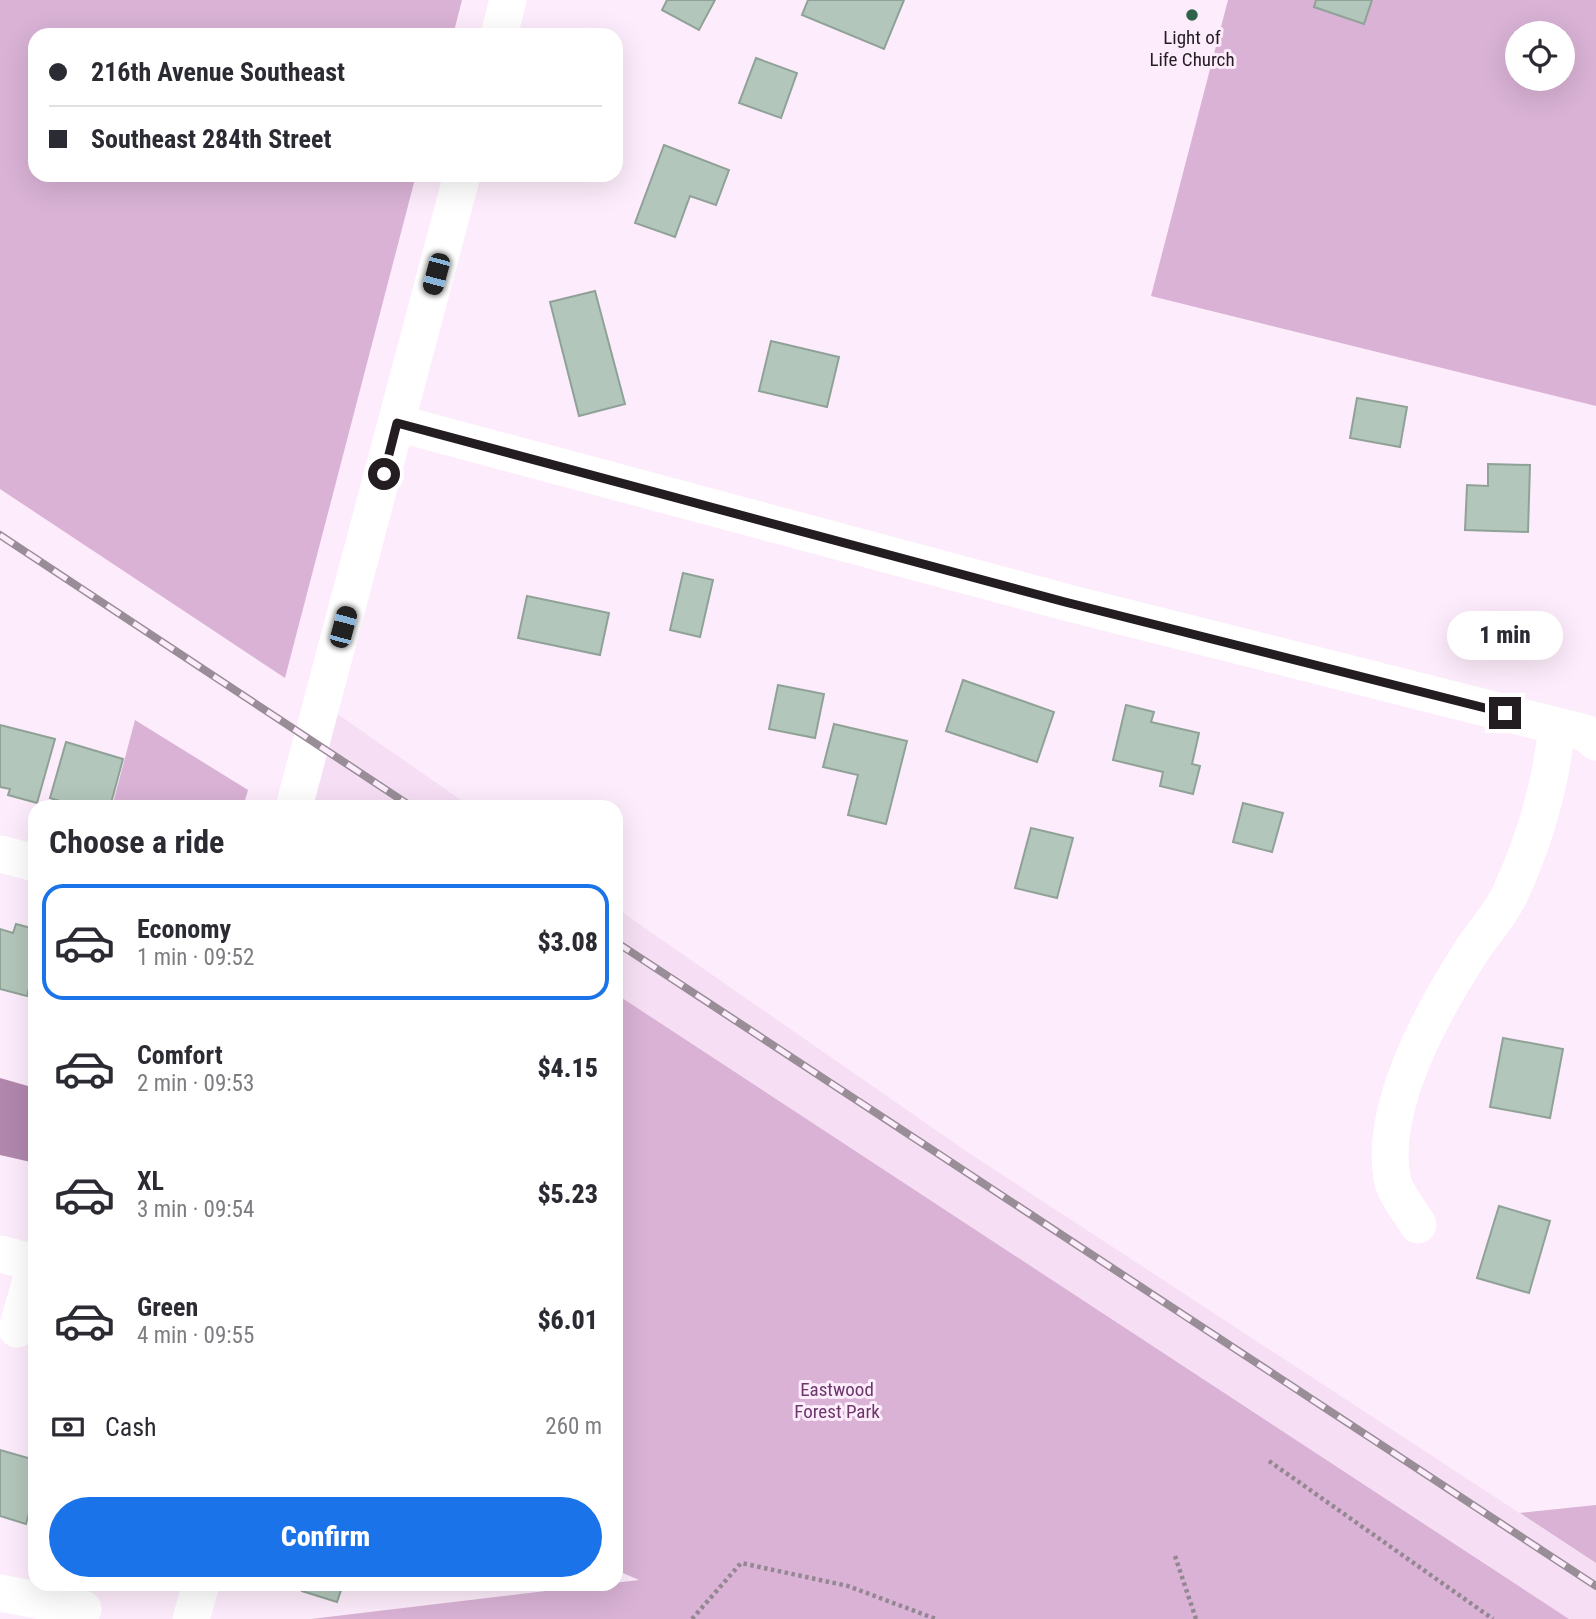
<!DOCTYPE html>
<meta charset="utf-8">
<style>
body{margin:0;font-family:"Roboto Condensed",sans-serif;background:#f7f7f7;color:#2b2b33;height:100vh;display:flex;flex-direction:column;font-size:26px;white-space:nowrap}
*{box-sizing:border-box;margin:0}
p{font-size:23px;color:#7c7c81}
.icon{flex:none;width:38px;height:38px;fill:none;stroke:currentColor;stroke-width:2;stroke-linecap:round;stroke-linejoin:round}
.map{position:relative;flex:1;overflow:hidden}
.details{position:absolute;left:28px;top:800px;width:595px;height:791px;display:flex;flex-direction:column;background:#fff;border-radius:21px;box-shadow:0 7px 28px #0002}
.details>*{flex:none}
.banner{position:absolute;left:28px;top:28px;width:595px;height:154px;border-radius:21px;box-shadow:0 7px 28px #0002;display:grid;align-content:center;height:154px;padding:0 21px;background:#fff}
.tools{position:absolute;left:1505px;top:21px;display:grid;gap:14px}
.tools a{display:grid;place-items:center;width:70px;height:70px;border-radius:50%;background:#fff;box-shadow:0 7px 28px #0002;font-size:35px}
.end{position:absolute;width:32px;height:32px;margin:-16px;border:9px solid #231d22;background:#fff;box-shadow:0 0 0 4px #fff}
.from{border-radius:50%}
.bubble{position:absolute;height:49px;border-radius:24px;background:#fff;box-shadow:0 7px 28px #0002;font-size:23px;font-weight:800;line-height:49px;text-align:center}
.car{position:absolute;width:21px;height:42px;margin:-21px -10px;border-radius:9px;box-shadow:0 0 5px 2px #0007;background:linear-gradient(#222 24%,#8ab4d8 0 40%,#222 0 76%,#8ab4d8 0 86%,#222 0)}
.banner b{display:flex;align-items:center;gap:24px;height:66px;font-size:26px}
.banner b+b{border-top:2px solid #e1e1e2}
.banner i{width:18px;height:18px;background:#2b2b33}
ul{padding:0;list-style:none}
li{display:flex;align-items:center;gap:21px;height:116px;margin:0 14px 10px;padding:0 7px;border:4px solid transparent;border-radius:21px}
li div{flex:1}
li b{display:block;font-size:26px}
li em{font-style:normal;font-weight:800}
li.selected{border-color:#1a73e8}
li>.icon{width:63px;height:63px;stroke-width:1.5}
h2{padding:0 21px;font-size:32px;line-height:84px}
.pay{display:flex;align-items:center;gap:18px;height:77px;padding:0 21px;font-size:26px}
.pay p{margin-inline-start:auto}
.action{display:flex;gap:14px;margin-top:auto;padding:14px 21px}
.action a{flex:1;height:80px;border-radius:42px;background:#1a73e8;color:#fff;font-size:28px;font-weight:800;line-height:80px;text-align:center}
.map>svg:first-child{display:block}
.built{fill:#f6dff4}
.green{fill:#d9b2d5;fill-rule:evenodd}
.water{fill:#b187ae}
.building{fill:#b3c6bb;stroke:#90a297;stroke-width:2}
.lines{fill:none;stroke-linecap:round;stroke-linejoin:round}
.path{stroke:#938791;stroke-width:4.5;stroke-dasharray:3.5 3.5;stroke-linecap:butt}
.minor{stroke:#fff;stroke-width:37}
.rail-casing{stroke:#998d97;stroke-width:8}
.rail{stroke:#fdecfb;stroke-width:5;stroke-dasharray:16;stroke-linecap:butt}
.route{stroke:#231d22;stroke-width:9}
.poi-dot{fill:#2e6349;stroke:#fdecfb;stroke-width:2.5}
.labels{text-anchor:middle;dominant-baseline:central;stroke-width:6;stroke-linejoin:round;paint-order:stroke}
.poi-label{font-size:19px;fill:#231d22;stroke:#fdecfb}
.park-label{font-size:19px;fill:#6c366a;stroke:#fdecfb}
</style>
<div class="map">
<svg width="1596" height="1619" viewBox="0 0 1596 1619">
<rect width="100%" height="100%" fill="#fdecfb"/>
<g class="built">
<path d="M 323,704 L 471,807 L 319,807 L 298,794 Z"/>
<path d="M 616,908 L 969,1153 L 1596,1563 L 1596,1619 L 1569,1619 L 616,994 Z"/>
</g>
<g class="green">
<path d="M 0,0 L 462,0 L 453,35 L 35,35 L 35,175 L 416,175 L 285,678 L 0,489 Z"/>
<path d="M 1228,0 L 1596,0 L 1596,406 L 1151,296 ZM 1517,33 L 1563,33 L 1563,79 L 1517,79 Z"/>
<path d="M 135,720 L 248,790 L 243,807 L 112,807 Z"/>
<path d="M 616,994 L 1569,1619 L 311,1619 L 639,1580 L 616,1570 Z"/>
<path d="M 1596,1505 L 1596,1563 L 1520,1513 Z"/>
</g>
<path class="water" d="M 0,1078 L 35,1088 L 35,1163 L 0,1155 Z"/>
<g class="building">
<path d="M 667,0 L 715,0 L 699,30 L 662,10 Z"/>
<path d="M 808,0 L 904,0 L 884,49 L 802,15 Z"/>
<path d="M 1316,0 L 1372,0 L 1364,24 L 1314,7 Z"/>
<path d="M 756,58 L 797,73 L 781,118 L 739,103 Z"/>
<path d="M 664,145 L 729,170 L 716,205 L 690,196 L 675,237 L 635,223 Z"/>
<path d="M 595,291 L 625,404 L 579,416 L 550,302 Z"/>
<path d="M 771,341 L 839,357 L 827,407 L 759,391 Z"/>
<path d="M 1357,398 L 1407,407 L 1400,447 L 1350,438 Z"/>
<path d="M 1488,464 L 1530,465 L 1528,532 L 1465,530 L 1467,485 L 1488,486 Z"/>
<path d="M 683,573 L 713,580 L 700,637 L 670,630 Z"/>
<path d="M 527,596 L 609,613 L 600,655 L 518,638 Z"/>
<path d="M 963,680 L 1054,712 L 1037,762 L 946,731 Z"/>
<path d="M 778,685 L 824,694 L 815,738 L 769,729 Z"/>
<path d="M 1126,705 L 1154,712 L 1151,722 L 1199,733 L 1192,764 L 1200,766 L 1193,794 L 1160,786 L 1163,772 L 1113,760 Z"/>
<path d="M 834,724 L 907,741 L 886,824 L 848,815 L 858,775 L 823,767 Z"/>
<path d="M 0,725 L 55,739 L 37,803 L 8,795 L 10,789 L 0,787 Z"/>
<path d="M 66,742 L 123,759 L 110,807 L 80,807 L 50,798 Z"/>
<path d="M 1243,803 L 1283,813 L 1272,852 L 1233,842 Z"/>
<path d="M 1031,828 L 1073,838 L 1057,898 L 1015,888 Z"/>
<path d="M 16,924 L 35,929 L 35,963 L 27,996 L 0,989 L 0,929 L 13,933 Z"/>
<path d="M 1503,1038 L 1563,1049 L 1550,1118 L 1490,1107 Z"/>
<path d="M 1499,1206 L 1550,1221 L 1529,1293 L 1477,1278 Z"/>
<path d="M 0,1450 L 35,1460 L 35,1490 L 26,1524 L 0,1516 Z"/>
<path d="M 304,1584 L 343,1584 L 337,1602 L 302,1591 Z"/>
</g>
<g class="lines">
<g class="path">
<path d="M 1269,1461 L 1493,1619"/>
<path d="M 1175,1556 L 1196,1619"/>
<path d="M 692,1619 L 741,1563 L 848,1586 L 936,1619"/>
</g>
<g class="minor">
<path d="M 499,35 L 508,0"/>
<path d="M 397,423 L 1065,602 L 1585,733 L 1596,742"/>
<path d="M 294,807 L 462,175"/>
<path d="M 0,854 L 35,863"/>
<path d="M 1418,1225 C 1410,1211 1395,1194 1392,1178 C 1379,1105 1435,1007 1474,947 C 1486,930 1501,913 1510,894 C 1535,840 1551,785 1557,726"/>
<path d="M 0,1254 L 35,1263"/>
<path d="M 17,1329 L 35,1266"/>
<path d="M 0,1593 L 83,1609"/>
<path d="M 191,1619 L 201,1584"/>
</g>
<defs>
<g id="rail">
<path d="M 0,535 L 412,807"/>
<path d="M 616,942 L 1596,1586"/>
</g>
</defs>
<use href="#rail" class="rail-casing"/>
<use href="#rail" class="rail"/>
</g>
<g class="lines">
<path class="route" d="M 384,474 L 397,423 L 1065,602 L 1505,713"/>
</g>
<circle class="poi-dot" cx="1192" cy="15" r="7"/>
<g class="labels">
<g class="poi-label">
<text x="1192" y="37">Light of<tspan x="1192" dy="22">Life Church</tspan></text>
</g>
<g class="park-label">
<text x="837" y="1389">Eastwood<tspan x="837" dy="22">Forest Park</tspan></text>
</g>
</g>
</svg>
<div class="tools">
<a><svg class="icon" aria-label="locate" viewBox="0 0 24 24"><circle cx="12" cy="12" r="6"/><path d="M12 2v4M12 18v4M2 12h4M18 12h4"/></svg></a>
</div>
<i class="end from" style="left:384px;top:474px"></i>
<i class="end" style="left:1505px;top:713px"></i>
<div class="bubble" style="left:1447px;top:611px;width:116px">1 min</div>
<i class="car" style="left:436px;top:274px;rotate:195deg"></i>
<i class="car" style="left:343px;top:627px;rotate:15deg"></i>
<div class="banner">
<b><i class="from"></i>216th Avenue Southeast</b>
<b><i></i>Southeast 284th Street</b>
</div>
<section class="details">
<h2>Choose a ride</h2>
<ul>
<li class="selected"><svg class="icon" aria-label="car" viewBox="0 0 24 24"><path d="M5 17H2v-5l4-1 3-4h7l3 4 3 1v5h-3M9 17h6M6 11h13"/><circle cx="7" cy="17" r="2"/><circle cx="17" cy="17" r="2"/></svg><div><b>Economy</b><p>1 min · 09:52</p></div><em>$3.08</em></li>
<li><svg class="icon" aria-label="car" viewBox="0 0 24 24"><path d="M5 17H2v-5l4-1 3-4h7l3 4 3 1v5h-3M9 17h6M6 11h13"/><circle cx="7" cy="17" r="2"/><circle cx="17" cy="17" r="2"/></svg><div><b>Comfort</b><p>2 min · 09:53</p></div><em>$4.15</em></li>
<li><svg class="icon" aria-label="car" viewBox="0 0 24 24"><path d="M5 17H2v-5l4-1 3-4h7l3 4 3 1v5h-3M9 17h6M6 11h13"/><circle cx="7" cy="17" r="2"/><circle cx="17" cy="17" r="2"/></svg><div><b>XL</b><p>3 min · 09:54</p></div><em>$5.23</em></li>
<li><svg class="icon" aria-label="car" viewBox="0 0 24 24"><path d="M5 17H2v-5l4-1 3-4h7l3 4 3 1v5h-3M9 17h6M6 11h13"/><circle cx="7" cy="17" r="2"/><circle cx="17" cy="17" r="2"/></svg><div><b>Green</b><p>4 min · 09:55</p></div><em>$6.01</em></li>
</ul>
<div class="pay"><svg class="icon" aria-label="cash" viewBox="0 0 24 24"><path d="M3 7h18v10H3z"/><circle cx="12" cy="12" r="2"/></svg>Cash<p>260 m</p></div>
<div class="action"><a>Confirm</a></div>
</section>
</div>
